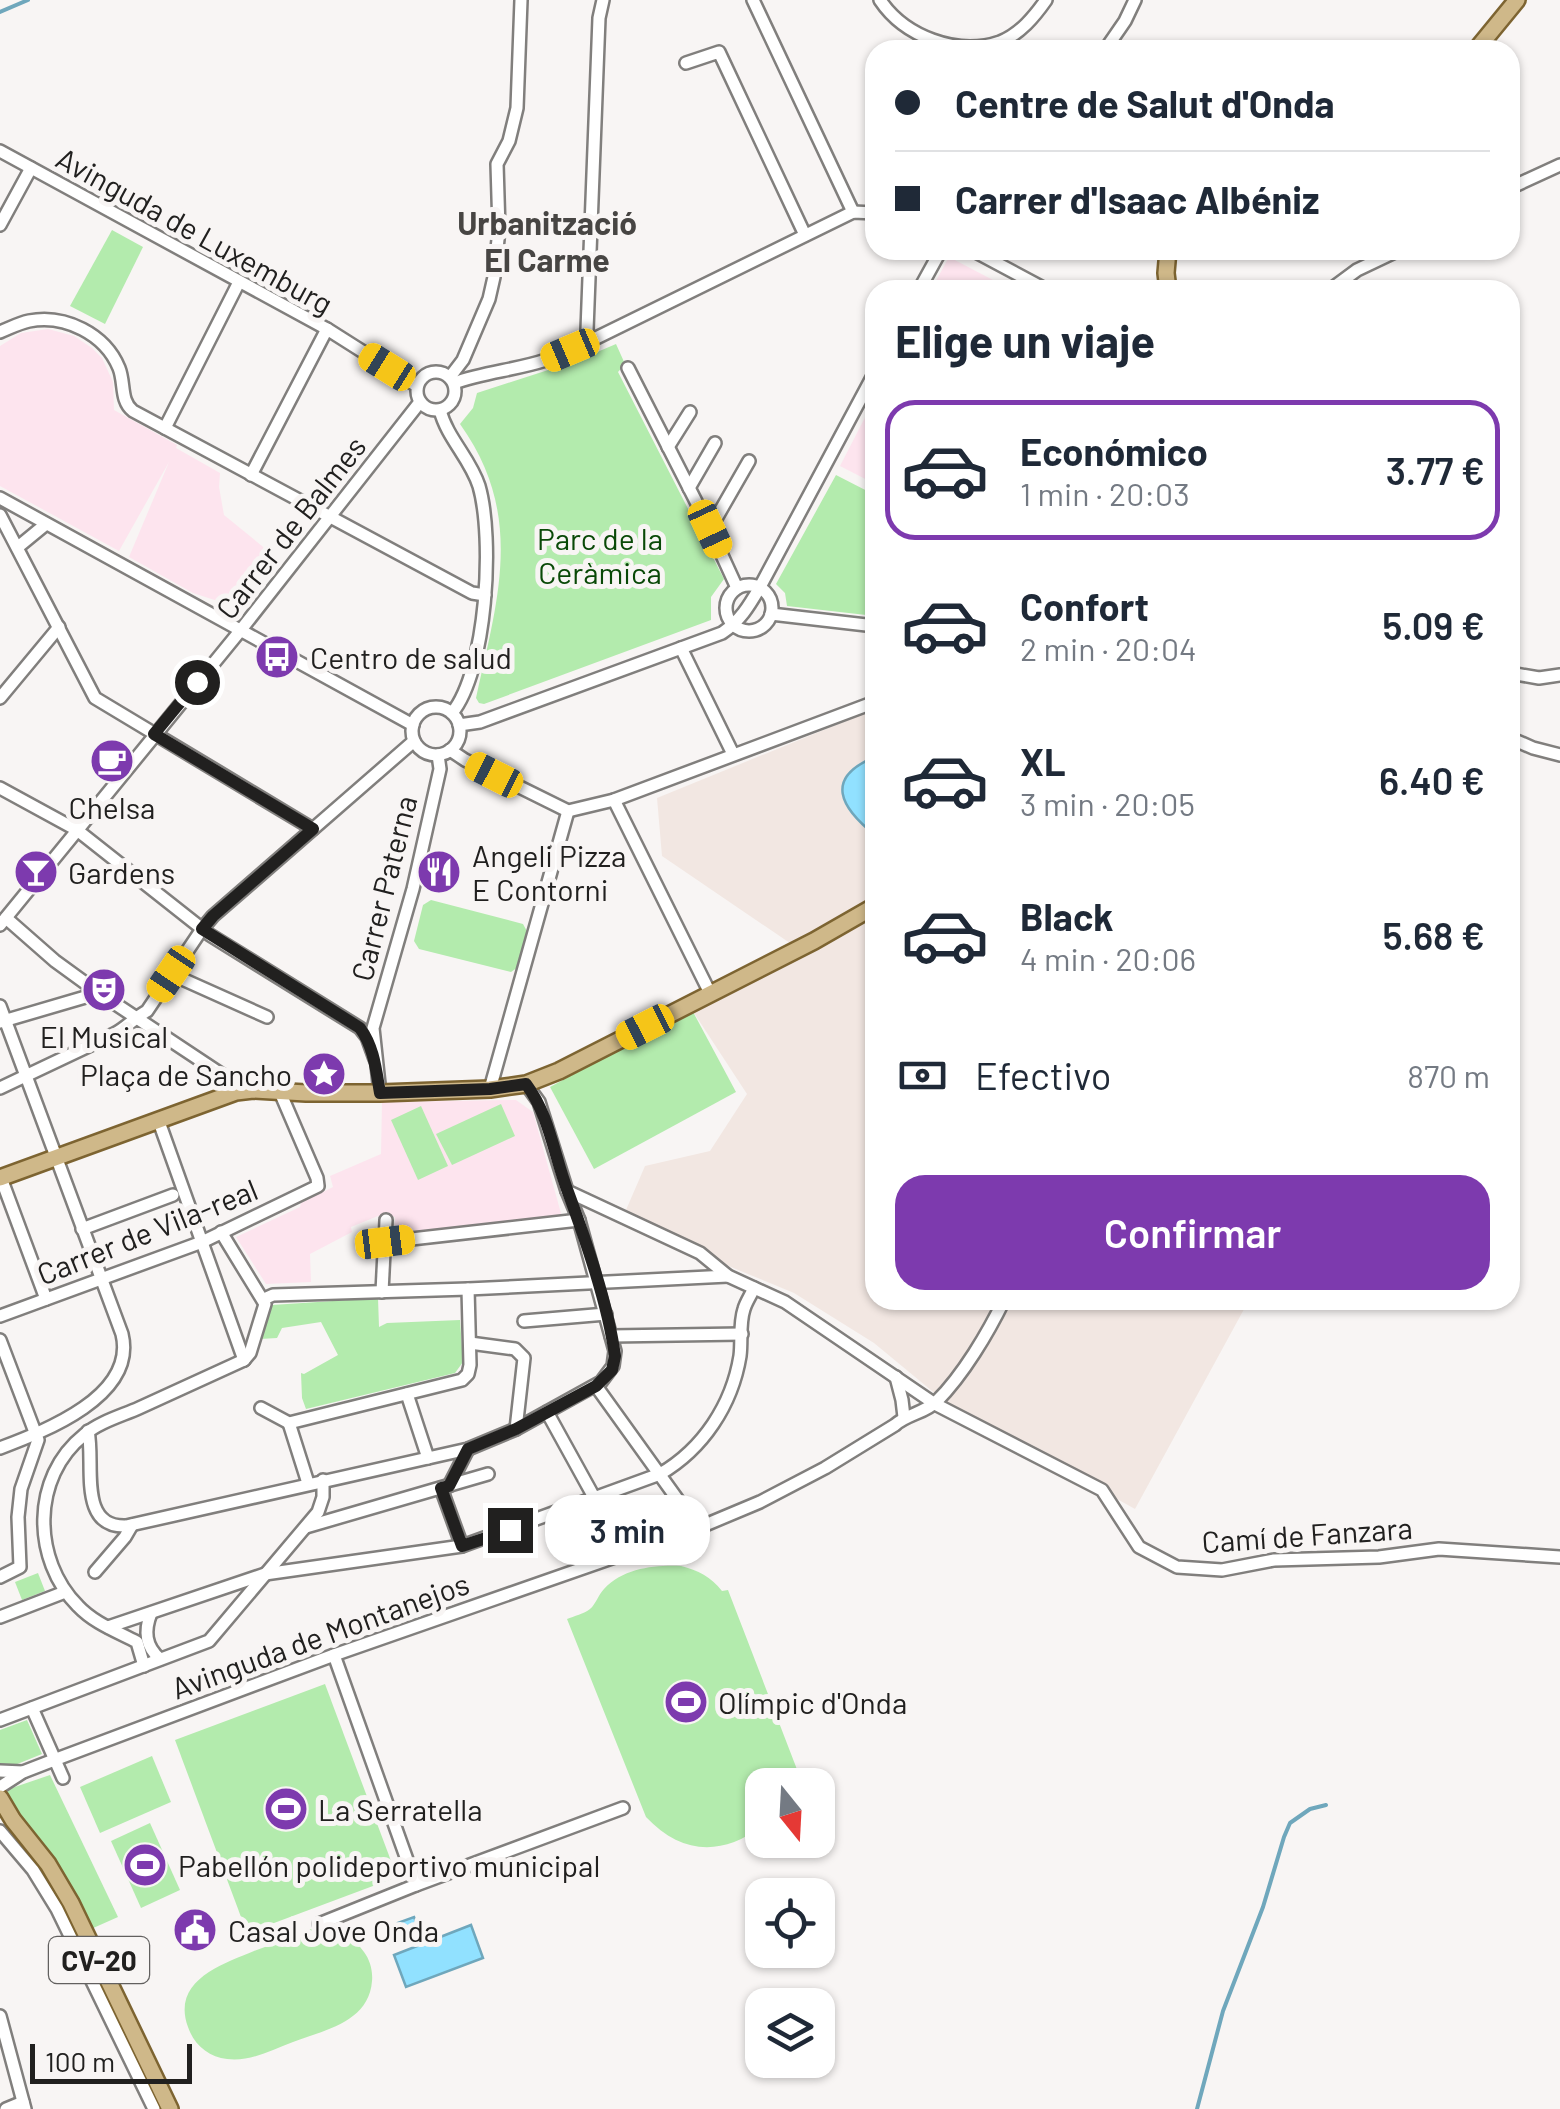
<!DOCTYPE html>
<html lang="es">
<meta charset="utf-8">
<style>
body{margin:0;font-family:Barlow,sans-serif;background:#f2f2f3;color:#1f2937;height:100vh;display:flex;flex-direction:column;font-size:38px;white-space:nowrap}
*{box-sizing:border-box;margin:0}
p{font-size:32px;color:#747a83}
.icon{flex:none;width:55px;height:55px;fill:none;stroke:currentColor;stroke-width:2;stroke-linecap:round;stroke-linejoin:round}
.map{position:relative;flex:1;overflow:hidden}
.details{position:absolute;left:865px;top:280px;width:655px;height:1030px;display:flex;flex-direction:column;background:#fff;border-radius:30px;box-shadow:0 2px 8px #0004}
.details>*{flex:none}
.banner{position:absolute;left:865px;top:40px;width:655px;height:220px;border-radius:30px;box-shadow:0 2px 8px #0004;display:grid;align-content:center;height:220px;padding:0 30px;background:#fff}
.needle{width:65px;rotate:162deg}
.buttons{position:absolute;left:745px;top:1768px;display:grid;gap:20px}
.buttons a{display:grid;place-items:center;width:90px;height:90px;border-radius:20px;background:#fff;box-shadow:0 2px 8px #0004;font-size:50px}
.scale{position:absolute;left:30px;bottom:25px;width:162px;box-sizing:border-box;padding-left:10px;border:5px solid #21201f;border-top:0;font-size:28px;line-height:35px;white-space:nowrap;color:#21201f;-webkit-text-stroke:8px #f8f5f4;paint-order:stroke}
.end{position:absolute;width:45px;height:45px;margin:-22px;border:12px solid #21201f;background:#fff;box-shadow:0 0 0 5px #fff}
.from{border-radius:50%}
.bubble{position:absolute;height:70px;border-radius:30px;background:#fff;box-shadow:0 2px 8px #0004;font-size:32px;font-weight:600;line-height:70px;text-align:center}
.car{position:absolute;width:30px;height:60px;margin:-30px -15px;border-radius:12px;box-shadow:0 0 8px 2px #0007;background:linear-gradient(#f5c518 24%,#345 0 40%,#f5c518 0 76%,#345 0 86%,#f5c518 0)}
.banner b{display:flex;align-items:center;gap:35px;height:95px;font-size:38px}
.banner b+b{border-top:2px solid #e0e1e3}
.banner i{width:25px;height:25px;background:#1f2937}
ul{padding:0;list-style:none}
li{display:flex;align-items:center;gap:30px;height:140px;margin:0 20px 15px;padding:0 10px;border:5px solid transparent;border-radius:30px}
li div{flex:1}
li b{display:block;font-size:38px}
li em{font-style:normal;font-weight:600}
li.on{border-color:#7d3aae}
li>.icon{width:90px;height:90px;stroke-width:1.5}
h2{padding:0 30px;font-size:45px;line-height:120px}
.pay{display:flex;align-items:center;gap:25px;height:110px;padding:0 30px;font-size:38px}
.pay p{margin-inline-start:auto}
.action{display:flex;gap:20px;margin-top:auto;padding:20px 30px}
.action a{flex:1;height:115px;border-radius:30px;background:#7d3aae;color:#fff;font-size:40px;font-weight:600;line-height:115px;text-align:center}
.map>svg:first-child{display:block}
.built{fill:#f2e7e2}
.education{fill:#fde4ee}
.green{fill:#b3ebad}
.water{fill:#91e1ff;stroke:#6fa7bc;stroke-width:2.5}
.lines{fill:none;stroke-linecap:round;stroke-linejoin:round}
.stream{stroke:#6fa7bc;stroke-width:4}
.minor-casing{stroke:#817f7d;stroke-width:16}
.major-casing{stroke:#7d6431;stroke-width:20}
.minor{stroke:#fff;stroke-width:11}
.major{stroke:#cfb889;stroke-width:15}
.route{stroke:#21201f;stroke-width:12}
.labels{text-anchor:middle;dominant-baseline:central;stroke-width:10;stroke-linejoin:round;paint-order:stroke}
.shield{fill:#f8f5f4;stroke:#62605f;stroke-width:2.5}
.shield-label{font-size:28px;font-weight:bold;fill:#21201f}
.street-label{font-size:30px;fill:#21201f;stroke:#f8f5f4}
.park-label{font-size:30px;fill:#094907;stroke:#f8f5f4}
.poi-label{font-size:30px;fill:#21201f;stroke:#f8f5f4;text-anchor:start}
.neighbourhood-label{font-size:32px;font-weight:bold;fill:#474543;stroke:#f8f5f4}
</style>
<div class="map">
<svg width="1560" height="2109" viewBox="0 0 1560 2109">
<rect width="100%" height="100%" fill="#f8f5f4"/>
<path class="built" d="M 875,709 L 875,1300 L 1249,1300 L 1135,1509 L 949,1405 L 874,1343 L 794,1293 L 731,1267 L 626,1210 L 645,1166 L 710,1151 L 747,1094 L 692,1010 L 806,954 L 662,856 L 657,798 Z"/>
<g class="education">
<path d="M 949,257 L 1012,290 L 931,290 Z"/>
<path d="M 48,329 L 74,336 L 92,348 L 102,358 L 113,382 L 114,410 L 177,445 L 176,448 L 220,473 L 219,487 L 224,515 L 273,555 L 233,606 L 193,593 L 129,557 L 169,462 L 119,551 L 0,486 L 0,346 L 21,333 Z"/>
<path d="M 875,398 L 875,484 L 840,466 Z"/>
<path d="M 516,1100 L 533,1112 L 562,1217 L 394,1235 L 395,1217 L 378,1216 L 351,1227 L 352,1232 L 310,1254 L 311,1282 L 266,1284 L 236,1237 L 300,1207 L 301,1203 L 333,1187 L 330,1176 L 381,1154 L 382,1102 Z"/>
</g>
<g class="green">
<path d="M 112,230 L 143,247 L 105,324 L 70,306 Z"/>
<path d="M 616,344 L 625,364 L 618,372 L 724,579 L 711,597 L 711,620 L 484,704 L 479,703 L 476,698 C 498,598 525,515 460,424 L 473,408 L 477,393 L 576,361 Z"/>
<path d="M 836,475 L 875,495 L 875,616 L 787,606 L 785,593 L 776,584 Z"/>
<path d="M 431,900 L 523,924 L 529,935 L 521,965 L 511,972 L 419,949 L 414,941 L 423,905 Z"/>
<path d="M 692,1010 L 736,1092 L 594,1169 L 550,1087 Z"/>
<path d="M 501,1104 L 515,1136 L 452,1165 L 436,1134 Z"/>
<path d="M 421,1106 L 448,1166 L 418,1180 L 391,1120 Z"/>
<path d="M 378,1298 L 379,1327 L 387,1323 L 460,1320 L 463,1362 L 455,1373 L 306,1409 L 302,1398 L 301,1373 L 304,1374 L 338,1355 L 321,1322 L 282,1328 L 277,1338 L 260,1339 L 272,1305 Z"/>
<path d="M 681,1566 C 698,1570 711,1577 722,1591 L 728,1590 L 803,1785 L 762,1785 L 762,1826 C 721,1857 681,1854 646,1817 L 567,1619 C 574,1616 584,1614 590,1609 C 596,1604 598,1595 604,1589 C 624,1568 654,1565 681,1566 Z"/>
<path d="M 38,1573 L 45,1591 L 22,1600 L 15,1582 Z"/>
<path d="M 325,1684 L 397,1877 L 247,1933 L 175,1740 Z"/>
<path d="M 27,1720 L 42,1754 L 10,1767 L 0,1763 L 0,1730 Z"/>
<path d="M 152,1756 L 171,1802 L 100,1833 L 80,1787 Z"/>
<path d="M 50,1775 L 118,1917 L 91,1929 L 4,1796 L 9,1789 Z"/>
<path d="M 150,1823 L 180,1890 L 141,1908 L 111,1841 Z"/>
<path d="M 311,1929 C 332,1927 352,1934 364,1952 C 370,1960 373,1971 372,1981 C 369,2022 325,2030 293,2042 C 272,2050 250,2062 227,2059 C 209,2057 194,2045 188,2027 C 171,1981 222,1964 254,1951 C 273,1944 292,1937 311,1929 Z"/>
</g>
<g class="water">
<path d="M 875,757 L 875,835 C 841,808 823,778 875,757 Z"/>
<path d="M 414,1917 L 420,1931 L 389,1943 L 384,1928 Z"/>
<path d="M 471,1925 L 483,1958 L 406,1987 L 394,1955 Z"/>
</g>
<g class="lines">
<g class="stream">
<path d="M 0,12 L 28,0"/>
<path d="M 1197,2109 L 1223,2011 L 1263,1907 L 1284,1837 L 1290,1823 L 1310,1809 L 1326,1805"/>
</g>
<defs>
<g id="minor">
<path d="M 753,0 L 853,212"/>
<path d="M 880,0 C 904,36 957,57 1000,42 C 1020,34 1034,17 1046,0"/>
<path d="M 1105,50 L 1125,21 L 1135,0"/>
<path d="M 686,63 L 719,52 L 805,235"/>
<path d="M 0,151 L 327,329 L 417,386"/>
<path d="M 1510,188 L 1560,165"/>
<path d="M 0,225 L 31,168"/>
<path d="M 972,250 L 1047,290"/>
<path d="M 919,290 L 941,250"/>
<path d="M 1330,290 L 1357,270 L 1399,250"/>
<path d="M 0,332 C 10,328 19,323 29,321 C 65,314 105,334 119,368 C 125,383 120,401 133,411 L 472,593 L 485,595"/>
<path d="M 590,341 L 587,330 L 599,18 L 603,0"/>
<path d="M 628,368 L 710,529 L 737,588"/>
<circle cx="436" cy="391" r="19"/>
<path d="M 450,377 L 463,360 L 489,299 L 494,277 L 499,230 L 497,164 L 509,141 L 517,108 L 521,0"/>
<path d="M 454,383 C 484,372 516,370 546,360 C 561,355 576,348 590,341 L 853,212 L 875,213"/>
<path d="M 440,410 C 447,438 470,458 479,486 C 494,538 487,670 452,713"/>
<path d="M 165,428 L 239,282"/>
<path d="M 668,447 L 690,412"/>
<path d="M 251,475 L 327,329"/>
<path d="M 689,488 L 715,443"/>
<path d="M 0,498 L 413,725"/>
<path d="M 0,515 L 95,698 L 313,829"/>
<path d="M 710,529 L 749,461"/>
<path d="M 18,547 L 46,524"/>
<circle cx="749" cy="608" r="23"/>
<path d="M 771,614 L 875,626"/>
<path d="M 681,648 L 733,754"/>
<path d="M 1510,673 L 1539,678 L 1560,675"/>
<path d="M 0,698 L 59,627"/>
<circle cx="436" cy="731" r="24"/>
<path d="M 459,725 L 480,722 L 722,633 C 740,621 749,606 760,587 L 875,372"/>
<path d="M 1510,738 L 1533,748 L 1560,755"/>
<path d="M 450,750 L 465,760 L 568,811 L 614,800 L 875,702"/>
<path d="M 0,788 L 77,830 L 210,935 L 360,1028 L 367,1037 L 375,1059"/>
<path d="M 614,800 L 710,993"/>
<path d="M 6,918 L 55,961 L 99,993 L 224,1076 L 232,1083 L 236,1092"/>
<path d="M 0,925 L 240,631 L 420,402"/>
<path d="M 171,974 L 267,1017"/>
<path d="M 0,1006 L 122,1334 C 137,1396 45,1431 0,1448"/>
<path d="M 0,1022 L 99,993"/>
<path d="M 0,1088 L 114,1034 C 126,1028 134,1018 147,1011 L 202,929 L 213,916 L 414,741"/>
<path d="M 490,1089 L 568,811"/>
<path d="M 380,1093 L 373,1028 L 413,889 L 440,769 L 438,755"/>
<path d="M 158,1119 L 244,1360"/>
<path d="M 1,1178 L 46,1299"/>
<path d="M 567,1191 L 700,1253 L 728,1276 L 785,1302 L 935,1404 L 1102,1490 L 1139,1547 L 1177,1567 L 1222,1570 L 1274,1560 L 1379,1557 L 1439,1549 L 1560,1557"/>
<path d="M 386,1220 L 385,1242 L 579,1220"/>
<path d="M 82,1229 L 173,1195"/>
<path d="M 221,1232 L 265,1304 L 250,1353 L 244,1360"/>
<path d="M 382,1292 L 384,1252"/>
<path d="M 264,1299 L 273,1295 L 468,1289 L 728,1276"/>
<path d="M 0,1316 L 202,1242 L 318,1186 L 317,1178 L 280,1092"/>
<path d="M 524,1321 L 606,1314"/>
<path d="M 611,1336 L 742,1334"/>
<path d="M 0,1340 L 38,1440 L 21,1489 L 18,1517 L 20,1567 L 0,1577"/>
<path d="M 470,1343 L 515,1349 L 524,1358 L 516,1429"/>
<path d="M 896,1377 L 902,1400 L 904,1417"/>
<path d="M 596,1386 L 698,1528"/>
<path d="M 407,1394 L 428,1458"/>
<path d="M 261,1408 L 289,1423 L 462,1380 L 468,1374 L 470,1365 L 468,1289"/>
<path d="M 547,1412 L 595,1499"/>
<path d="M 289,1423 L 308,1483"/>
<path d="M 88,1431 C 95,1463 77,1528 126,1526 L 468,1449 L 516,1429 L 601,1382 L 613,1366 L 615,1351 L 579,1220 L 567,1191 L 539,1102 L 526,1084"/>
<path d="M 449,1486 L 468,1449"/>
<path d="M 441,1488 L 462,1546"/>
<path d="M 306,1527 L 488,1474"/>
<path d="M 95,1572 L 125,1537 L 132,1525"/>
<path d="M 151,1613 C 144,1631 145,1646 160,1659"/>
<path d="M 0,1617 L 65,1592"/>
<path d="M 108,1627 L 265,1574 L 462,1546 L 660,1474 C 703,1449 732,1405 740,1356 C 742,1341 739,1324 744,1309 C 746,1302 751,1295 754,1288"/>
<path d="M 334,1655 L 416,1885"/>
<path d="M 144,1666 L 137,1642 C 116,1631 94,1623 78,1606 C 32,1560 31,1477 84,1435 C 99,1422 121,1416 139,1408 C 174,1392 209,1376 244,1360"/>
<path d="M 32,1708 L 63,1778"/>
<path d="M 0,1720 L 209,1641 L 318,1512 L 323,1497 L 323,1480"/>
<path d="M 0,1771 L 23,1772"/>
<path d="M 0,1787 L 23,1772 L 54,1760 L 334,1655 L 698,1528 L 760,1502 L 825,1468 L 895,1425 C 907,1414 925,1413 937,1401 C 963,1375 988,1333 1004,1300"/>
<path d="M 0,1831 L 33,1870 L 57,1909 L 154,2109"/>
<path d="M 319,1924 L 416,1885 L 623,1808"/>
<path d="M 0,2016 L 25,2109"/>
<path d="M 6,2109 L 23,2102"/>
</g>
<g id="major">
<path d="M 1476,50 L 1517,0"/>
<path d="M 1168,290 L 1166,273 L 1168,250"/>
<path d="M 0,1178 L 236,1092 L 253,1090 L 306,1093 L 380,1093 L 490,1089 L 526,1084 L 559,1071 L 814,941 L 875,906"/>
<path d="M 0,1798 L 13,1820 L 48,1864 L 71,1903 L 170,2109"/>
</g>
</defs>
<use href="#minor" class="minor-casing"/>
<use href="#major" class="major-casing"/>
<use href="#minor" class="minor"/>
<use href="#major" class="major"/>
</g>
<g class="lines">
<path class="route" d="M 197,682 L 154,734 L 313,829 L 213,916 L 202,929 L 360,1028 C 374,1047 376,1070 380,1093 L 490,1089 L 526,1084 C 550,1116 554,1156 568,1192 C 586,1241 608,1304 615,1356 L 612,1370 L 596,1386 L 516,1429 L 468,1449 L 449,1486 L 441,1488 L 462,1546 L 510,1530"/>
</g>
<defs>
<symbol id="bus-disc" viewBox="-11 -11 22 22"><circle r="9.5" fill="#7d3aae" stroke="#f8f5f4"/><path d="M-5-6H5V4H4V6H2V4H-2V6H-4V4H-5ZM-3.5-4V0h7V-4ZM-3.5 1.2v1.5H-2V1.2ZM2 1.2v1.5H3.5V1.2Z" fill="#fff"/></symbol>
<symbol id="cafe-disc" viewBox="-11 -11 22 22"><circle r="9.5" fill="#7d3aae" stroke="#f8f5f4"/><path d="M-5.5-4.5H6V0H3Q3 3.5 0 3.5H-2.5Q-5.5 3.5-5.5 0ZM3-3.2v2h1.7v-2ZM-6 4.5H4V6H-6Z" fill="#fff"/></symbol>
<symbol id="bar-disc" viewBox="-11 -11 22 22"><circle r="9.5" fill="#7d3aae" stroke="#f8f5f4"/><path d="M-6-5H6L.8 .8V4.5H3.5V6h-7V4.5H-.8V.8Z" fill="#fff"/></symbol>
<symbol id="restaurant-disc" viewBox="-11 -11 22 22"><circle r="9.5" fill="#7d3aae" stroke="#f8f5f4"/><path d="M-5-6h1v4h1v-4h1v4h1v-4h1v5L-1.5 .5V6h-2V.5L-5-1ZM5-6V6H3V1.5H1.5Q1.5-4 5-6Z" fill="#fff"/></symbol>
<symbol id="theatre-disc" viewBox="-11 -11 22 22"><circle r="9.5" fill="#7d3aae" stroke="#f8f5f4"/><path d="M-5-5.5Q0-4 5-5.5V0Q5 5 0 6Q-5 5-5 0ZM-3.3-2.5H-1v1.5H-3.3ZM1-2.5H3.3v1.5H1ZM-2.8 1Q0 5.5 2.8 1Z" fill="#fff"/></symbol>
<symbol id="sight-disc" viewBox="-11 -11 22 22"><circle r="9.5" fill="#7d3aae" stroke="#f8f5f4"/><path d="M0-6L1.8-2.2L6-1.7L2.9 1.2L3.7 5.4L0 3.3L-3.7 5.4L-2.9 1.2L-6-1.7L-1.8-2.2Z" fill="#fff"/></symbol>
<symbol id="stadium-disc" viewBox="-11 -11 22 22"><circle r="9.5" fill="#7d3aae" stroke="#f8f5f4"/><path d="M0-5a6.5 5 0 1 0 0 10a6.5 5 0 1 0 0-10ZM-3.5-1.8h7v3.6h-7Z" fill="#fff"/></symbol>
<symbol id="civic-disc" viewBox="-11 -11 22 22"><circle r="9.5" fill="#7d3aae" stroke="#f8f5f4"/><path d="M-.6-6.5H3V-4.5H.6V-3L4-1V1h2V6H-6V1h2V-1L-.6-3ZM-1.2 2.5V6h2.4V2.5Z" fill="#fff"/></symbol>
</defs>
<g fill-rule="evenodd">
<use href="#bus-disc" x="252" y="632" width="50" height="50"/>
<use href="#cafe-disc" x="87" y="736" width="50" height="50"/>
<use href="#bar-disc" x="11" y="847" width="50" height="50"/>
<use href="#restaurant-disc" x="414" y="847" width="50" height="50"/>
<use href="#theatre-disc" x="79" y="965" width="50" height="50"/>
<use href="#sight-disc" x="299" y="1049" width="50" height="50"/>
<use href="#stadium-disc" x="661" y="1677" width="50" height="50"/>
<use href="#stadium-disc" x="261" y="1784" width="50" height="50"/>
<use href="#stadium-disc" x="120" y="1840" width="50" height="50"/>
<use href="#civic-disc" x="170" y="1905" width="50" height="50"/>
</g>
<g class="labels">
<rect class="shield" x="49" y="1937" width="100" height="46" rx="8"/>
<g class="shield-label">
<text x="99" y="1960">CV-20</text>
</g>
<g class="street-label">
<text transform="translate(195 230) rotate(29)">Avinguda de Luxemburg</text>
<text transform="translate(290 527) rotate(-52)">Carrer de Balmes</text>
<text transform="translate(383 888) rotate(-76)">Carrer Paterna</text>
<text transform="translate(147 1231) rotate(-22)">Carrer de Vila-real</text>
<text transform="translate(1307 1534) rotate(-4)">Camí de Fanzara</text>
<text transform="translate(320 1635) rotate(-20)">Avinguda de Montanejos</text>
</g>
<g class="park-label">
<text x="600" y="538">Parc de la<tspan x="600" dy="34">Ceràmica</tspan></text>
</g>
<g class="poi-label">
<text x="310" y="657">Centro de salud</text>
<text x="112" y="807" text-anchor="middle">Chelsa</text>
<text x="472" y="855">Angeli Pizza<tspan x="472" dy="34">E Contorni</tspan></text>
<text x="68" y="872">Gardens</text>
<text x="104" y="1036" text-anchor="middle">El Musical</text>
<text x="292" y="1074" text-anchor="end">Plaça de Sancho</text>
<text x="718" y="1702">Olímpic d'Onda</text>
<text x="318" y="1809">La Serratella</text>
<text x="178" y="1865">Pabellón polideportivo municipal</text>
<text x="228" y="1930">Casal Jove Onda</text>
</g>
<g class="neighbourhood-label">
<text x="547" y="222">Urbanització<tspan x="547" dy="37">El Carme</tspan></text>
</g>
</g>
</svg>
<div class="buttons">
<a><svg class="needle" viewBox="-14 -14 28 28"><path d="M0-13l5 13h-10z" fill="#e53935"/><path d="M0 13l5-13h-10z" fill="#747a83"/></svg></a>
<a><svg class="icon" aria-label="locate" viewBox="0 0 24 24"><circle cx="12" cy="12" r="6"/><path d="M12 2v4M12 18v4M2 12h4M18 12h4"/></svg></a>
<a><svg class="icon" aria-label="layers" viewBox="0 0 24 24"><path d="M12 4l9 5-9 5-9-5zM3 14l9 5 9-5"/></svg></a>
</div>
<div class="scale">100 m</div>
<i class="end from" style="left:197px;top:682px"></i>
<i class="end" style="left:510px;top:1530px"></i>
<div class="bubble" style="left:545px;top:1495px;width:165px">3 min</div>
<i class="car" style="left:570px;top:350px;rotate:247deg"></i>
<i class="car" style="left:387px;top:367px;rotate:302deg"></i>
<i class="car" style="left:710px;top:529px;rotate:155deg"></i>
<i class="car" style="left:494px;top:775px;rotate:297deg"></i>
<i class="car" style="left:171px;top:974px;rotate:214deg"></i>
<i class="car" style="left:645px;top:1027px;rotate:243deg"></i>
<i class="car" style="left:385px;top:1242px;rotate:83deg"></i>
<div class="banner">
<b><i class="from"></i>Centre de Salut d'Onda</b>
<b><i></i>Carrer d'Isaac Albéniz</b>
</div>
<section class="details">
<h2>Elige un viaje</h2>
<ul>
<li class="on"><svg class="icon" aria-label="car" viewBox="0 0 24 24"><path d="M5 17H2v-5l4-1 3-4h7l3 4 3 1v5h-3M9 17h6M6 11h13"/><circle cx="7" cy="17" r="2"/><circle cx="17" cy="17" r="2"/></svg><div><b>Económico</b><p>1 min · 20:03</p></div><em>3.77 €</em></li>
<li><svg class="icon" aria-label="car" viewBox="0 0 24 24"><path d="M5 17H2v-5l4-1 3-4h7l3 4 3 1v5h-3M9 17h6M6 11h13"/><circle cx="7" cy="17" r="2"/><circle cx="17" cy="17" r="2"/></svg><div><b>Confort</b><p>2 min · 20:04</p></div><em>5.09 €</em></li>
<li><svg class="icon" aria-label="car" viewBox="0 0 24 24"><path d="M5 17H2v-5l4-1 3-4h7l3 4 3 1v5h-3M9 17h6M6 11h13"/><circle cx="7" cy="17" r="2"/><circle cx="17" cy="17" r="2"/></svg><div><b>XL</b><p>3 min · 20:05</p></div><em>6.40 €</em></li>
<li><svg class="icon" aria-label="car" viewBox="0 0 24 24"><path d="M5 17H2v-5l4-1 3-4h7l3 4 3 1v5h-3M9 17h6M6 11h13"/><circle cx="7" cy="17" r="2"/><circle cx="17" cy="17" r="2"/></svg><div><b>Black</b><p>4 min · 20:06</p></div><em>5.68 €</em></li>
</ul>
<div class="pay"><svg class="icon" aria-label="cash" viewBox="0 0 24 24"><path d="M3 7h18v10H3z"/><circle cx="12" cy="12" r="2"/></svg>Efectivo<p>870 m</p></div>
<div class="action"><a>Confirmar</a></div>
</section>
</div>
